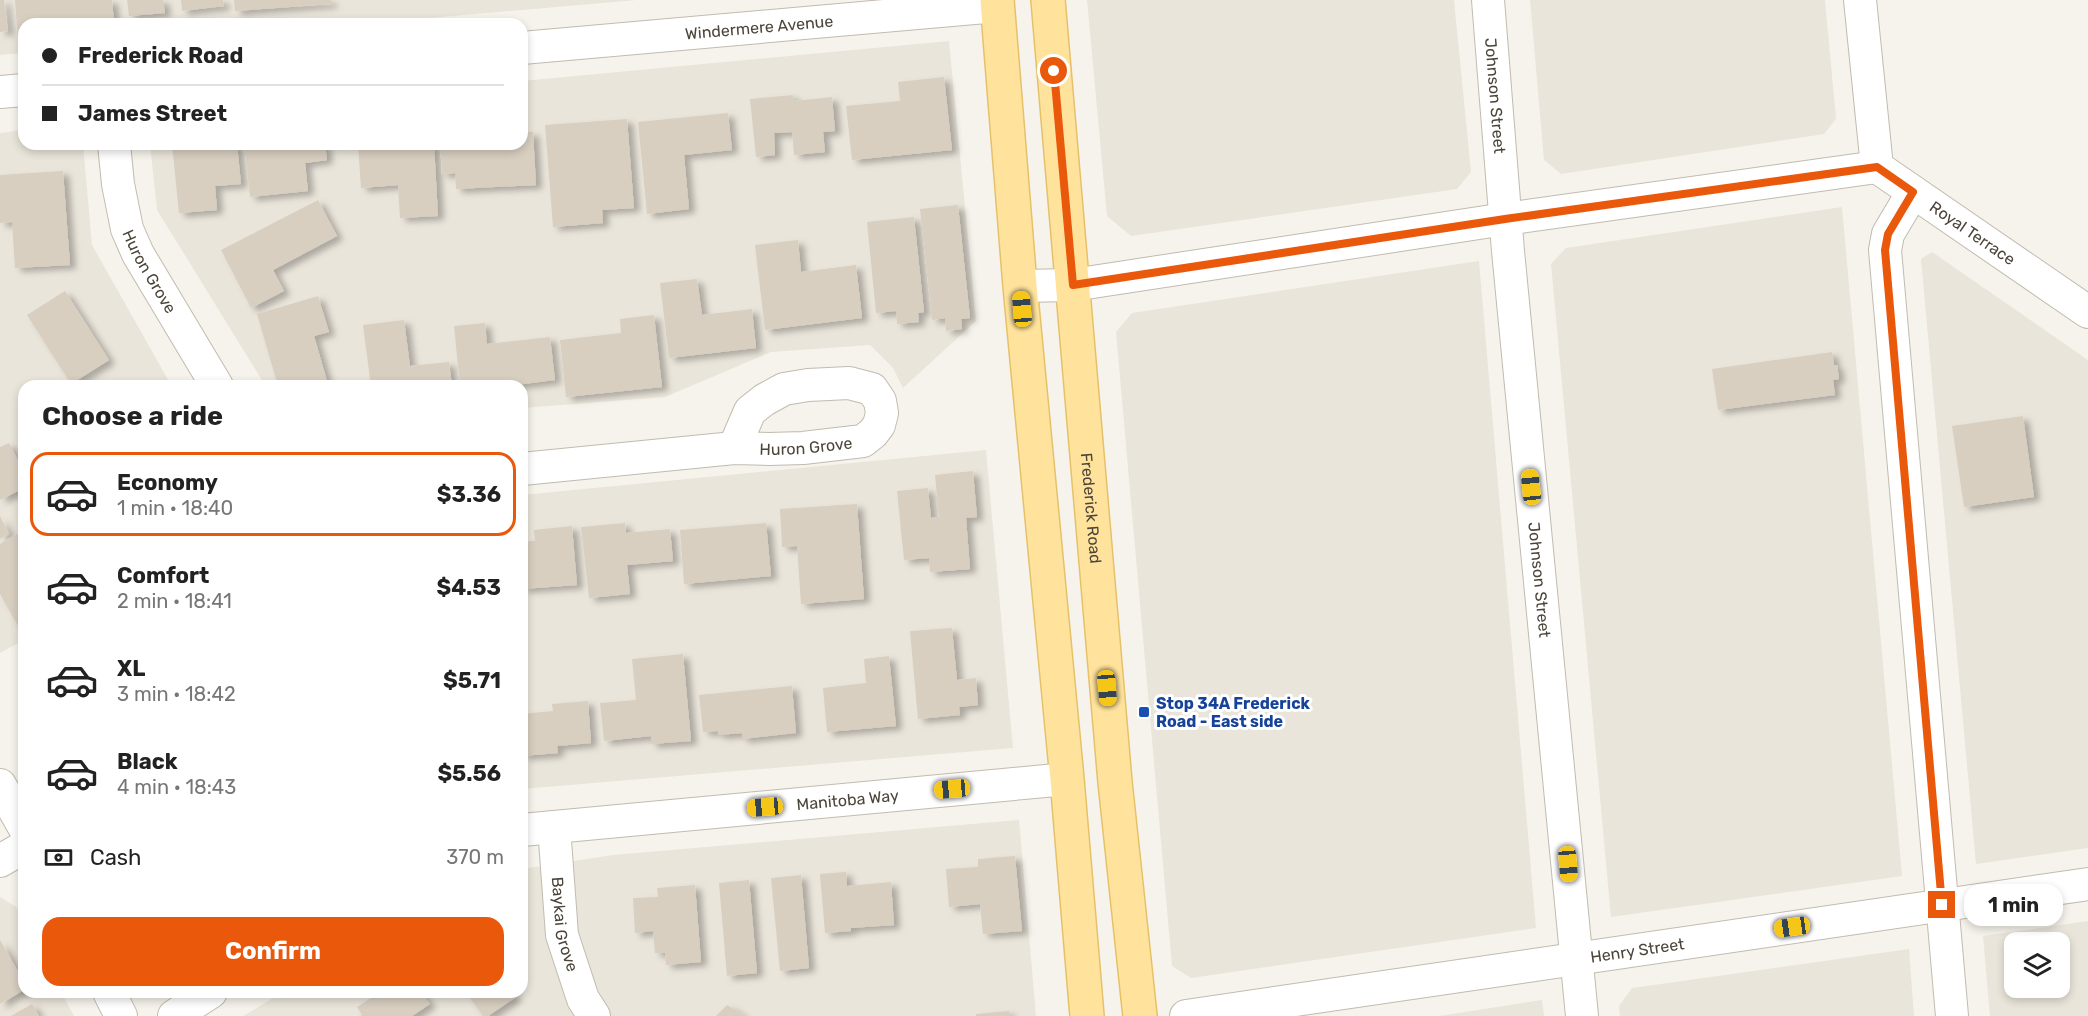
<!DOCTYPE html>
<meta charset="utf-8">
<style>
body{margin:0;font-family:Rubik,sans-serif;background:#f2f2f2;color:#222;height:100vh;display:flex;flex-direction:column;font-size:22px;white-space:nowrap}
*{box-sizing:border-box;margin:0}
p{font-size:20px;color:#767676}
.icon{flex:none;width:33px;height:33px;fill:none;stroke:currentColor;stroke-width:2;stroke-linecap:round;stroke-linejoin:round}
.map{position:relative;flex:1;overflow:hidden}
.side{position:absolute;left:18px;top:380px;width:510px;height:618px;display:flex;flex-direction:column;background:#fff;border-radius:18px;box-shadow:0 3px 9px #0003}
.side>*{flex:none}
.banner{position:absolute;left:18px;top:18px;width:510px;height:132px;border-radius:18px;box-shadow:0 3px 9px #0003;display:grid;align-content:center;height:132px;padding:0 24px;background:#fff}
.controls{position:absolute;left:2004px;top:932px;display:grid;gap:12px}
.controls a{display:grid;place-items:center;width:66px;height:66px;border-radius:12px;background:#fff;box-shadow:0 3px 9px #0003;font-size:30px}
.end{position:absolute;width:27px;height:27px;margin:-14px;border:8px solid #ea580c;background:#fff;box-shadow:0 0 0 3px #fff}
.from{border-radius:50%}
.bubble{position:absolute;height:42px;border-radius:18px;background:#fff;box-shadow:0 3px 9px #0003;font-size:20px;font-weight:700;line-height:42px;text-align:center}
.car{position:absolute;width:18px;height:36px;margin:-18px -9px;border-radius:8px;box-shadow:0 0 4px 2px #0007;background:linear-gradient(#f5c518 24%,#345 0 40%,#f5c518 0 76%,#345 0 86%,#f5c518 0)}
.banner b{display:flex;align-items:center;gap:21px;height:57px;font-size:22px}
.banner b+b{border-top:2px solid #e0e0e0}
.banner i{width:15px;height:15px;background:#222}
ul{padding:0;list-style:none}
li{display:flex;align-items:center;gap:18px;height:84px;margin:0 12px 9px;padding:0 12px;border:3px solid transparent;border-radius:18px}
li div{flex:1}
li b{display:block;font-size:22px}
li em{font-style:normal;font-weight:700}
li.selected{border-color:#ea580c}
li>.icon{width:54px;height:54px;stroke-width:1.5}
h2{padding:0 24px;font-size:27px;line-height:72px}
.pay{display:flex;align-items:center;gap:15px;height:66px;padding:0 24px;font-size:22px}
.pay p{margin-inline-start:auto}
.action{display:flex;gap:12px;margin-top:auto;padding:12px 24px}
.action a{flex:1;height:69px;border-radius:18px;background:#ea580c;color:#fff;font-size:24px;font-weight:700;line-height:69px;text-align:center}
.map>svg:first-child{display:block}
.residential{fill:#eae5da;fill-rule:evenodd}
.building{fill:#d8cfc1;filter:url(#shadow)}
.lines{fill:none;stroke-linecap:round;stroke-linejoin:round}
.minor-casing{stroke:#c2bbae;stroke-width:34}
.major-casing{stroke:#e6c16a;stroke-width:36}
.minor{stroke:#fff;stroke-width:32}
.major{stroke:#ffe39c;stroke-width:33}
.route{stroke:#ea580c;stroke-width:8}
.transit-dot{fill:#1a4fb4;stroke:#fff;stroke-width:2}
.labels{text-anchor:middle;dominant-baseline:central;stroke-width:6;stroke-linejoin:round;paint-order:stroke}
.street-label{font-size:16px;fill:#4b4439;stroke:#fff}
.transit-label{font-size:16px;font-weight:bold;fill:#164399;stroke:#fff;text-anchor:start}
</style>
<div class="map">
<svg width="2088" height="1016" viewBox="0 0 2088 1016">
<defs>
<filter id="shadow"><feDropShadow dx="6" dy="4" stdDeviation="3" flood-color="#0004"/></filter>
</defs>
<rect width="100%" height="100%" fill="#f6f3ec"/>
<g class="residential">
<path d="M 0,0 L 637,0 L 359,24 L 24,24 L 24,53 L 0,55 Z"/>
<path d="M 1087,0 L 1454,0 L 1471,172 L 1457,189 L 1131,236 L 1107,216 Z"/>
<path d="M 1530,0 L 1825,0 L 1836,119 L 1824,134 L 1561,174 L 1544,160 Z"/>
<path d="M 949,41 L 976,321 L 903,388 L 893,368 L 870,345 L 771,352 L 665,397 L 522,408 L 522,386 L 265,385 L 157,210 L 150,144 L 522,144 L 522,81 Z"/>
<path d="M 24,130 L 24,144 L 83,144 L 92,245 L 171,385 L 24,386 L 24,640 L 0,653 L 0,133 Z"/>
<path d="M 1842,207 L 1902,876 L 1611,917 L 1551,264 L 1566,248 Z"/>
<path d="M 1932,252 L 2088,360 L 2088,848 L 1976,864 L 1921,259 Z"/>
<path d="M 1479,261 L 1536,928 L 1191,978 L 1172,966 L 1116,332 L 1132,313 Z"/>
<path d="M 986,450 L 1013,748 L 522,789 L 522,495 Z"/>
<path d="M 1019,820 L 1036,1016 L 243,1016 L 283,992 L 522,992 L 522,869 L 613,855 Z"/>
<path d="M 0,897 L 16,907 L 24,921 L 24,992 L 61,992 L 74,1016 L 0,1016 Z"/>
<path d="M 2088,921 L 2088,1016 L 1990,1016 L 1983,936 ZM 2014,942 L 2060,942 L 2060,987 L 2014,987 Z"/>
<path d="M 1909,949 L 1914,1016 L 1620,1016 L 1619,1006 L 1632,988 Z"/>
<path d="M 1542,1000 L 1544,1016 L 1439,1016 Z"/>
</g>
<g class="building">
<path d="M 0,0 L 4,0 L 8,31 L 0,32 Z"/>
<path d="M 15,0 L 112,0 L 114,22 L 24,24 L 24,29 L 17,29 Z"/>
<path d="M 127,0 L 163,0 L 165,13 L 129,16 Z"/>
<path d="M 181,0 L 223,0 L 224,6 L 182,11 Z"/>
<path d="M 234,0 L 331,0 L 331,4 L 235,11 Z"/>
<path d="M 944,77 L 952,150 L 852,160 L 846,106 L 900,101 L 898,82 Z"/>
<path d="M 793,95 L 794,101 L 832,97 L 835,131 L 823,132 L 825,152 L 794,155 L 792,132 L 774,133 L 775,155 L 756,157 L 750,99 Z"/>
<path d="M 728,113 L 732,150 L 684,155 L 689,209 L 647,214 L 638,122 Z"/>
<path d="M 627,119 L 634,208 L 602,210 L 603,223 L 553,227 L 545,125 Z"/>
<path d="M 522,132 L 533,132 L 536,185 L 456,189 L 455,173 L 442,174 L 440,144 L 522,144 Z"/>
<path d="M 172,144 L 237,144 L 241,184 L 215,186 L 217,210 L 179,213 Z"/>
<path d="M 244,144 L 325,144 L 327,160 L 305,163 L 308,191 L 250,197 Z"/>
<path d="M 358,144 L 434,144 L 438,216 L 400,218 L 398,185 L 361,188 Z"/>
<path d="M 63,171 L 70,265 L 15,268 L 12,222 L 0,223 L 0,175 Z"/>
<path d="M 318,200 L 337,236 L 273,270 L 284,291 L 251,308 L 221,250 Z"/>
<path d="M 958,205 L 970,318 L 961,319 L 962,329 L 946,331 L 945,318 L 932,320 L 920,209 Z"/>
<path d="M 914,217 L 924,312 L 918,313 L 919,322 L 897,324 L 896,311 L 876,313 L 867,222 Z"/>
<path d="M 798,240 L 801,272 L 856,265 L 862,318 L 765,330 L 755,245 Z"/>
<path d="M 697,279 L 702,315 L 752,309 L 756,348 L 669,358 L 660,283 Z"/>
<path d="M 65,291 L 109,360 L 71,384 L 27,315 Z"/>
<path d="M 318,296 L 329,332 L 314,336 L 327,381 L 310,386 L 278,386 L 257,314 Z"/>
<path d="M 654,315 L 662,387 L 566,397 L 560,340 L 621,333 L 620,319 Z"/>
<path d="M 404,320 L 410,366 L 449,362 L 452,386 L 371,386 L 363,325 Z"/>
<path d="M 485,323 L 487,344 L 550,337 L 555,380 L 508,386 L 460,386 L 454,326 Z"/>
<path d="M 1832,352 L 1834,365 L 1837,365 L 1839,379 L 1833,380 L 1835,395 L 1718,410 L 1712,369 Z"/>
<path d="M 2023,416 L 2034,497 L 1964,507 L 1952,426 Z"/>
<path d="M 9,443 L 24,472 L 24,488 L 0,500 L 0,447 Z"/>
<path d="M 973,471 L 977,517 L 966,518 L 970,569 L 930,572 L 929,558 L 904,560 L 897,491 L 928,488 L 931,518 L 939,517 L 935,475 Z"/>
<path d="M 857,504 L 864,599 L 801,604 L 797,546 L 782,547 L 780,509 Z"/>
<path d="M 0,516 L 9,534 L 0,539 Z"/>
<path d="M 625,523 L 626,533 L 670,529 L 673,561 L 627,565 L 630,594 L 589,598 L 581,527 Z"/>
<path d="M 766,523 L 771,576 L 684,584 L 680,530 Z"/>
<path d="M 572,526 L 577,585 L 522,589 L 522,542 L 535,541 L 534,530 Z"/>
<path d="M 24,530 L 24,629 L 21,631 L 0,594 L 0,544 Z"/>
<path d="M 952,628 L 957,680 L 976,678 L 978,705 L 959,707 L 960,715 L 918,719 L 910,631 Z"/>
<path d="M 683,654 L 691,741 L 651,744 L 651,736 L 604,741 L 600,703 L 636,700 L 632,659 Z"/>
<path d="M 889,656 L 896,726 L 827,732 L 823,688 L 866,683 L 864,659 Z"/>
<path d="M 792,686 L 796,733 L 742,739 L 742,733 L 718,735 L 718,731 L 703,732 L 699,695 Z"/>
<path d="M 588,701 L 591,743 L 557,746 L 558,753 L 522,756 L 522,714 L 553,711 L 552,704 Z"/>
<path d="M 1015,856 L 1022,931 L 983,934 L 980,904 L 949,907 L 946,869 L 978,867 L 978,859 Z"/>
<path d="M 846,872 L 847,886 L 891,882 L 894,925 L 851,928 L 851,931 L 825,933 L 820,874 Z"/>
<path d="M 801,875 L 809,968 L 780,971 L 771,878 Z"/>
<path d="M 749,880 L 757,973 L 727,976 L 719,883 Z"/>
<path d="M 695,885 L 701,962 L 666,965 L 665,953 L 655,953 L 653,931 L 635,933 L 633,898 L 658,897 L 657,888 Z"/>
<path d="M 0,940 L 24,982 L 24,990 L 0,1004 Z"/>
<path d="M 380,992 L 421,992 L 430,1004 L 412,1016 L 360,1016 L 362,1015 L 357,1007 Z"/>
<path d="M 466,992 L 512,992 L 516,997 L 488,1016 L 483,1016 Z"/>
<path d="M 32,1004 L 39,1016 L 11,1016 Z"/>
<path d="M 727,1005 L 745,1016 L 716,1016 Z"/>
<path d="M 1009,1011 L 1010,1016 L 976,1016 L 976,1014 Z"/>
</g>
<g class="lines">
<defs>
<g id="minor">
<path id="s1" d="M 1488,0 L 1508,251 L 1582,1016"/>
<path id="s2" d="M 1860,0 L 1877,167 L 2088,312"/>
<path id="s3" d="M 522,48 L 997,6"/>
<path d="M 0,92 L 24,90"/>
<path id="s4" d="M 114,144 L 118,184 L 127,229 L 138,254 L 217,386"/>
<path d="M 1913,192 L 1888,234 L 1885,250 L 1952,1016"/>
<path d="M 1020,286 L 1073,285 L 1505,219 L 1877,167"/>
<path id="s5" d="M 522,469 L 734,448 L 769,449 L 803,448 L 863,441 L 873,433 L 879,425 L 882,413 L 880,401 L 872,389 L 849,383 L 808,385 L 784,389 L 764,400 L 750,411 L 734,448"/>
<path d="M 0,785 L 24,827"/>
<path id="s6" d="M 554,827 L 562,935 L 583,999 L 594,1016"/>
<path id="s7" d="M 522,830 L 1067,779"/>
<path d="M 0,861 L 24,847"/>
<path d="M 109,992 L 121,1016"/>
<path d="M 174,1016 L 211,992"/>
<path id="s8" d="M 1186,1016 L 2088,884"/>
</g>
<g id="major">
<path d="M 997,0 L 1020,286 L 1067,779 L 1087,1016"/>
<path id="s9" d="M 1048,0 L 1115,782 L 1140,1016"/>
</g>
</defs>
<use href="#minor" class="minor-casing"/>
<use href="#major" class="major-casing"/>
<use href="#minor" class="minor"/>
<use href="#major" class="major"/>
</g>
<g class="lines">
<path class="route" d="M 1054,71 L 1073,285 L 1505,219 L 1877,167 L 1913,192 L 1888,234 L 1885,250 L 1942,905"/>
</g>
<rect class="transit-dot" x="1138" y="706" width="12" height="12" rx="3"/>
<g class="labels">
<g class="street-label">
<text stroke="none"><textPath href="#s3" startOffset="238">Windermere Avenue</textPath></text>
<text stroke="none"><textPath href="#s1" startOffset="96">Johnson Street</textPath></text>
<text stroke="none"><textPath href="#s2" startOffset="284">Royal Terrace</textPath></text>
<text stroke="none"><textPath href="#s4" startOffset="134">Huron Grove</textPath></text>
<text stroke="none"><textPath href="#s5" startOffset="285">Huron Grove</textPath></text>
<text stroke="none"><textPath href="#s9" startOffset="510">Frederick Road</textPath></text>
<text stroke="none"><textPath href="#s1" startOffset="582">Johnson Street</textPath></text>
<text stroke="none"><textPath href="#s7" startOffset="327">Manitoba Way</textPath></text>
<text stroke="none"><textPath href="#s6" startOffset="98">Baykai Grove</textPath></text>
<text stroke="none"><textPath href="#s8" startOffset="456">Henry Street</textPath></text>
</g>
<g class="transit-label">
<text x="1156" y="703">Stop 34A Frederick<tspan x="1156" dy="18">Road - East side</tspan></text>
</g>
</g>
</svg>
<div class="controls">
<a><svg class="icon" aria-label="layers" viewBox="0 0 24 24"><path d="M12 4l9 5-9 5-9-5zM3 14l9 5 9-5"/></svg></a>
</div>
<i class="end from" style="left:1054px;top:71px"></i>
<i class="end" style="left:1942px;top:905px"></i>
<div class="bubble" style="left:1964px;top:884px;width:99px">1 min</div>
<i class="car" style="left:1022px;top:309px;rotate:355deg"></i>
<i class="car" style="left:1531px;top:487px;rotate:354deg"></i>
<i class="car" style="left:1107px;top:688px;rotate:175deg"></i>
<i class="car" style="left:952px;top:789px;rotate:265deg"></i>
<i class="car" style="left:765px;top:807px;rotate:265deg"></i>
<i class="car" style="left:1568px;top:864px;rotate:175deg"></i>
<i class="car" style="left:1792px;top:927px;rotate:262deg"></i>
<div class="banner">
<b><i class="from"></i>Frederick Road</b>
<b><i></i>James Street</b>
</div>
<section class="side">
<h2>Choose a ride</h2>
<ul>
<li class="selected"><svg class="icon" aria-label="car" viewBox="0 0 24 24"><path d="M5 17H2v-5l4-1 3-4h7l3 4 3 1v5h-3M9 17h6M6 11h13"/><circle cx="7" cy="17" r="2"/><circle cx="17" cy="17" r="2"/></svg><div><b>Economy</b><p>1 min · 18:40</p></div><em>$3.36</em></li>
<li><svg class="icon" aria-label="car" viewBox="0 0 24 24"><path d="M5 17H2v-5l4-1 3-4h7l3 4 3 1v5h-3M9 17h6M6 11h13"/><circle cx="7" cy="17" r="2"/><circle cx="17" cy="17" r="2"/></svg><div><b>Comfort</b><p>2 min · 18:41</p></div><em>$4.53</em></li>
<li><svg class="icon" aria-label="car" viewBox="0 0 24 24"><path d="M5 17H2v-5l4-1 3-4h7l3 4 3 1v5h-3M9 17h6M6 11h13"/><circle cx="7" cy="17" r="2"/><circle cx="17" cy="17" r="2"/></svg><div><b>XL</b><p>3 min · 18:42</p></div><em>$5.71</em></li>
<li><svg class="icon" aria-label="car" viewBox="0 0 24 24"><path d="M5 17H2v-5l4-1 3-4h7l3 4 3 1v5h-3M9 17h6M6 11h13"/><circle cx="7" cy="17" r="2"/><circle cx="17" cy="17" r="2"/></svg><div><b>Black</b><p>4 min · 18:43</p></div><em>$5.56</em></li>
</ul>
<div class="pay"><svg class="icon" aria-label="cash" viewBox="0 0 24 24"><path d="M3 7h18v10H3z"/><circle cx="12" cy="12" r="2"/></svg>Cash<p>370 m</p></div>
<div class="action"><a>Confirm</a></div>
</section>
</div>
